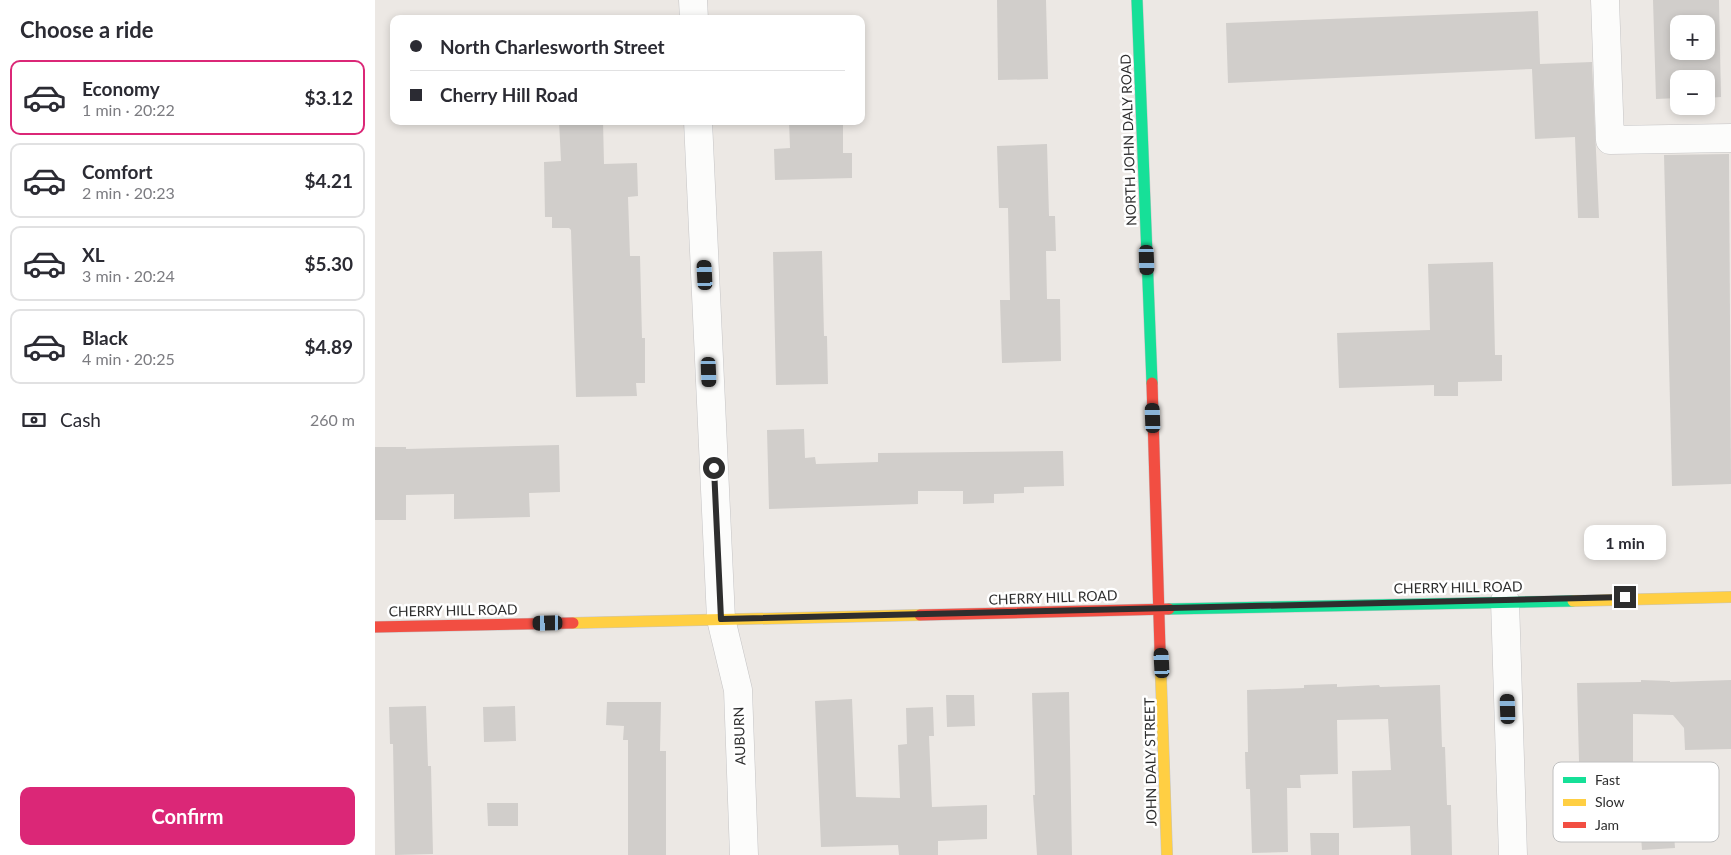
<!DOCTYPE html>
<meta charset="utf-8">
<style>
body{margin:0;font-family:Lato,sans-serif;background:#f7f7f7;color:#2b2b33;height:100vh;display:flex;flex-direction:column;font-size:19px;white-space:nowrap}
*{box-sizing:border-box;margin:0}
p{font-size:16px;color:#7c7c81}
.icon{flex:none;width:28px;height:28px;fill:none;stroke:currentColor;stroke-width:2;stroke-linecap:round;stroke-linejoin:round}
.map{position:relative;flex:1;overflow:hidden}
.panel{display:flex;flex-direction:column;background:#fff;width:375px}
.panel>*{flex:none}
.top-card{position:absolute;left:15px;top:15px;width:475px;height:110px;border-radius:10px;box-shadow:0 2px 8px #0003;display:grid;align-content:center;height:110px;padding:0 20px;background:#fff}
.buttons{position:absolute;left:1295px;top:15px;display:grid;gap:10px}
.buttons a{display:grid;place-items:center;width:45px;height:45px;border-radius:10px;background:#fff;box-shadow:0 2px 8px #0003;font-size:25px}
.end{position:absolute;width:22px;height:22px;margin:-11px;border:6px solid #2e2e2e;background:#fff;box-shadow:0 0 0 2px #fff}
.from{border-radius:50%}
.bubble{position:absolute;height:35px;border-radius:10px;background:#fff;box-shadow:0 2px 8px #0003;font-size:16px;font-weight:700;line-height:35px;text-align:center}
.car{position:absolute;width:15px;height:30px;margin:-15px -8px;border-radius:6px;box-shadow:0 0 4px 1px #0007;background:linear-gradient(#222 24%,#8ab4d8 0 40%,#222 0 76%,#8ab4d8 0 86%,#222 0)}
.top-card b{display:flex;align-items:center;gap:18px;height:48px;font-size:19px}
.top-card b+b{border-top:1px solid #e1e1e2}
.top-card i{width:12px;height:12px;background:#2b2b33}
ul{padding:0;list-style:none}
li{display:flex;align-items:center;gap:15px;height:75px;margin:0 10px 8px;padding:0 10px;border:2px solid #e1e1e2;border-radius:10px}
li div{flex:1}
li b{display:block;font-size:19px}
li em{font-style:normal;font-weight:700}
li.selected{border-color:#db2777}
li>.icon{width:45px;height:45px;stroke-width:1.5}
h2{padding:0 20px;font-size:22px;line-height:60px}
.pay{display:flex;align-items:center;gap:12px;height:55px;padding:0 20px;font-size:19px}
.pay p{margin-inline-start:auto}
.cta{display:flex;gap:10px;margin-top:auto;padding:10px 20px}
.cta a{flex:1;height:58px;border-radius:10px;background:#db2777;color:#fff;font-size:20px;font-weight:700;line-height:58px;text-align:center}
main{display:flex;flex:1;min-height:0}
.map>svg:first-child{display:block}
.building{fill:#d1cecb;fill-rule:evenodd}
.lines{fill:none;stroke-linecap:round;stroke-linejoin:round}
.street-casing{stroke:#c5c4c5;stroke-width:29}
.fast-casing{stroke:#c5c4c5;stroke-width:12}
.slow-casing{stroke:#c5c4c5;stroke-width:12}
.jam-casing{stroke:#c5c4c5;stroke-width:12}
.street{stroke:#fcfcfb;stroke-width:28}
.fast{stroke:#16e098;stroke-width:11}
.slow{stroke:#ffcf43;stroke-width:11}
.jam{stroke:#f24e42;stroke-width:11}
.route{stroke:#2e2e2e;stroke-width:6}
.labels{text-anchor:middle;dominant-baseline:central;stroke-width:5;stroke-linejoin:round;paint-order:stroke}
.street-label{font-size:14px;fill:#2e2e2e;stroke:#fff}
.key{fill:#fff;stroke:#c0c0c0;stroke-width:1}
.key-label{font-size:14px;fill:#2e2e2e}
</style>
<main>
<section class="panel">
<h2>Choose a ride</h2>
<ul>
<li class="selected"><svg class="icon" aria-label="car" viewBox="0 0 24 24"><path d="M5 17H2v-5l4-1 3-4h7l3 4 3 1v5h-3M9 17h6M6 11h13"/><circle cx="7" cy="17" r="2"/><circle cx="17" cy="17" r="2"/></svg><div><b>Economy</b><p>1 min · 20:22</p></div><em>$3.12</em></li>
<li><svg class="icon" aria-label="car" viewBox="0 0 24 24"><path d="M5 17H2v-5l4-1 3-4h7l3 4 3 1v5h-3M9 17h6M6 11h13"/><circle cx="7" cy="17" r="2"/><circle cx="17" cy="17" r="2"/></svg><div><b>Comfort</b><p>2 min · 20:23</p></div><em>$4.21</em></li>
<li><svg class="icon" aria-label="car" viewBox="0 0 24 24"><path d="M5 17H2v-5l4-1 3-4h7l3 4 3 1v5h-3M9 17h6M6 11h13"/><circle cx="7" cy="17" r="2"/><circle cx="17" cy="17" r="2"/></svg><div><b>XL</b><p>3 min · 20:24</p></div><em>$5.30</em></li>
<li><svg class="icon" aria-label="car" viewBox="0 0 24 24"><path d="M5 17H2v-5l4-1 3-4h7l3 4 3 1v5h-3M9 17h6M6 11h13"/><circle cx="7" cy="17" r="2"/><circle cx="17" cy="17" r="2"/></svg><div><b>Black</b><p>4 min · 20:25</p></div><em>$4.89</em></li>
</ul>
<div class="pay"><svg class="icon" aria-label="cash" viewBox="0 0 24 24"><path d="M3 7h18v10H3z"/><circle cx="12" cy="12" r="2"/></svg>Cash<p>260 m</p></div>
<div class="cta"><a>Confirm</a></div>
</section>
<div class="map">
<svg width="1356" height="855" viewBox="0 0 1356 855">
<rect width="100%" height="100%" fill="#ece8e4"/>
<g class="building">
<path d="M 622,0 L 671,0 L 673,79 L 623,80 Z"/>
<path d="M 1278,0 L 1344,0 L 1346,97 L 1331,98 L 1331,79 L 1304,79 L 1304,98 L 1281,99 ZM 1304,24 L 1331,24 L 1331,51 L 1304,51 Z"/>
<path d="M 1163,11 L 1165,64 L 1217,62 L 1224,218 L 1203,218 L 1200,137 L 1160,139 L 1157,69 L 853,83 L 851,23 Z"/>
<path d="M 184,121 L 228,121 L 229,164 L 262,163 L 263,196 L 253,197 L 255,256 L 265,256 L 267,338 L 270,338 L 270,383 L 261,383 L 262,396 L 201,397 L 196,230 L 194,228 L 177,228 L 177,217 L 170,217 L 169,162 L 186,161 Z"/>
<path d="M 414,121 L 468,121 L 468,153 L 477,153 L 477,178 L 400,180 L 399,149 L 415,148 Z"/>
<path d="M 672,144 L 674,216 L 680,216 L 681,251 L 671,251 L 672,299 L 685,299 L 686,361 L 627,363 L 625,300 L 635,300 L 633,208 L 624,208 L 622,146 Z"/>
<path d="M 1354,154 L 1356,484 L 1297,486 L 1289,155 Z"/>
<path d="M 447,251 L 449,336 L 452,336 L 453,384 L 401,385 L 398,252 Z"/>
<path d="M 1118,262 L 1120,355 L 1127,355 L 1127,381 L 1083,382 L 1083,396 L 1059,396 L 1059,385 L 964,388 L 962,333 L 1055,330 L 1053,264 Z"/>
<path d="M 429,429 L 430,458 L 440,457 L 441,464 L 503,462 L 503,453 L 688,451 L 689,486 L 649,487 L 649,493 L 619,494 L 619,503 L 588,504 L 588,491 L 543,491 L 543,504 L 394,509 L 392,430 Z"/>
<path d="M 184,445 L 185,492 L 154,493 L 155,517 L 79,519 L 79,494 L 31,495 L 31,520 L 0,520 L 0,447 L 31,447 L 31,449 Z"/>
<path d="M 1266,680 L 1295,681 L 1295,682 L 1356,680 L 1356,749 L 1310,750 L 1309,728 L 1298,715 L 1258,714 L 1258,839 L 1206,840 L 1202,683 L 1266,682 Z"/>
<path d="M 962,684 L 962,687 L 1004,685 L 1005,687 L 1065,685 L 1067,747 L 1070,747 L 1072,805 L 1076,805 L 1077,855 L 1036,855 L 1035,826 L 978,828 L 977,771 L 1016,770 L 1013,719 L 962,720 L 963,774 L 925,775 L 926,788 L 912,788 L 913,852 L 877,853 L 875,789 L 871,789 L 870,752 L 873,752 L 872,690 L 929,688 L 929,685 Z"/>
<path d="M 694,692 L 697,855 L 662,855 L 658,795 L 660,795 L 657,693 Z"/>
<path d="M 571,695 L 599,695 L 600,726 L 572,727 Z"/>
<path d="M 477,699 L 481,797 L 525,798 L 523,745 L 532,744 L 531,708 L 558,707 L 559,736 L 554,736 L 557,807 L 612,805 L 612,839 L 563,841 L 563,855 L 524,855 L 523,845 L 446,847 L 440,701 Z"/>
<path d="M 232,702 L 286,702 L 285,751 L 291,751 L 291,855 L 253,855 L 253,740 L 248,740 L 249,726 L 231,725 Z"/>
<path d="M 51,706 L 53,766 L 56,766 L 58,854 L 20,855 L 18,744 L 15,744 L 14,707 Z"/>
<path d="M 140,706 L 141,741 L 109,742 L 108,707 Z"/>
<path d="M 112,803 L 143,803 L 143,826 L 113,826 Z"/>
<path d="M 1298,820 L 1300,848 L 1267,850 L 1265,822 Z"/>
<path d="M 935,833 L 964,833 L 964,855 L 936,855 Z"/>
</g>
<g class="lines">
<defs>
<g id="street">
<path d="M 318,0 L 319,19"/>
<path d="M 1230,0 L 1235,140 L 1356,138"/>
<path d="M 323,121 L 346,619 L 363,690 L 369,855"/>
<path d="M 1130,601 L 1138,855"/>
</g>
<g id="fast">
<path d="M 762,0 L 777,383"/>
<path d="M 794,609 L 1198,601"/>
</g>
<g id="slow">
<path d="M 1198,601 L 1356,597"/>
<path d="M 198,623 L 545,615"/>
<path d="M 785,650 L 792,855"/>
</g>
<g id="jam">
<path d="M 777,383 L 785,650"/>
<path d="M 545,615 L 794,609"/>
<path d="M 0,627 L 198,623"/>
</g>
</defs>
<use href="#street" class="street-casing"/>
<use href="#fast" class="fast-casing"/>
<use href="#slow" class="slow-casing"/>
<use href="#jam" class="jam-casing"/>
<use href="#street" class="street"/>
<use href="#fast" class="fast"/>
<use href="#slow" class="slow"/>
<use href="#jam" class="jam"/>
</g>
<g class="lines">
<path class="route" d="M 339,468 L 346,619 L 1250,597"/>
</g>
<g class="labels">
<g class="street-label">
<text transform="translate(753 140) rotate(-92)">NORTH JOHN DALY ROAD</text>
<text transform="translate(1083 587) rotate(-1)">CHERRY HILL ROAD</text>
<text transform="translate(678 597) rotate(-2)">CHERRY HILL ROAD</text>
<text transform="translate(78 610) rotate(-1)">CHERRY HILL ROAD</text>
<text transform="translate(364 736) rotate(-92)">AUBURN</text>
<text transform="translate(775 762) rotate(-91)">JOHN DALY STREET</text>
</g>
</g>
<rect x="1178" y="762" width="166" height="80" rx="8" class="key"/>
<rect x="1188" y="777" width="23" height="6" fill="#16e098"/>
<rect x="1188" y="799" width="23" height="7" fill="#ffcf43"/>
<rect x="1188" y="822" width="23" height="6" fill="#f24e42"/>
<g class="key-label">
<text x="1220" y="785">Fast</text>
<text x="1220" y="807">Slow</text>
<text x="1220" y="830">Jam</text>
</g>
</svg>
<div class="buttons">
<a>+</a>
<a>−</a>
</div>
<i class="end from" style="left:339px;top:468px"></i>
<i class="end" style="left:1250px;top:597px"></i>
<div class="bubble" style="left:1209px;top:525px;width:82px">1 min</div>
<i class="car" style="left:772px;top:260px;rotate:178deg"></i>
<i class="car" style="left:330px;top:275px;rotate:357deg"></i>
<i class="car" style="left:334px;top:372px;rotate:178deg"></i>
<i class="car" style="left:778px;top:418px;rotate:358deg"></i>
<i class="car" style="left:173px;top:623px;rotate:269deg"></i>
<i class="car" style="left:787px;top:663px;rotate:357deg"></i>
<i class="car" style="left:1133px;top:709px;rotate:358deg"></i>
<div class="top-card">
<b><i class="from"></i>North Charlesworth Street</b>
<b><i></i>Cherry Hill Road</b>
</div>
</div>
</main>
